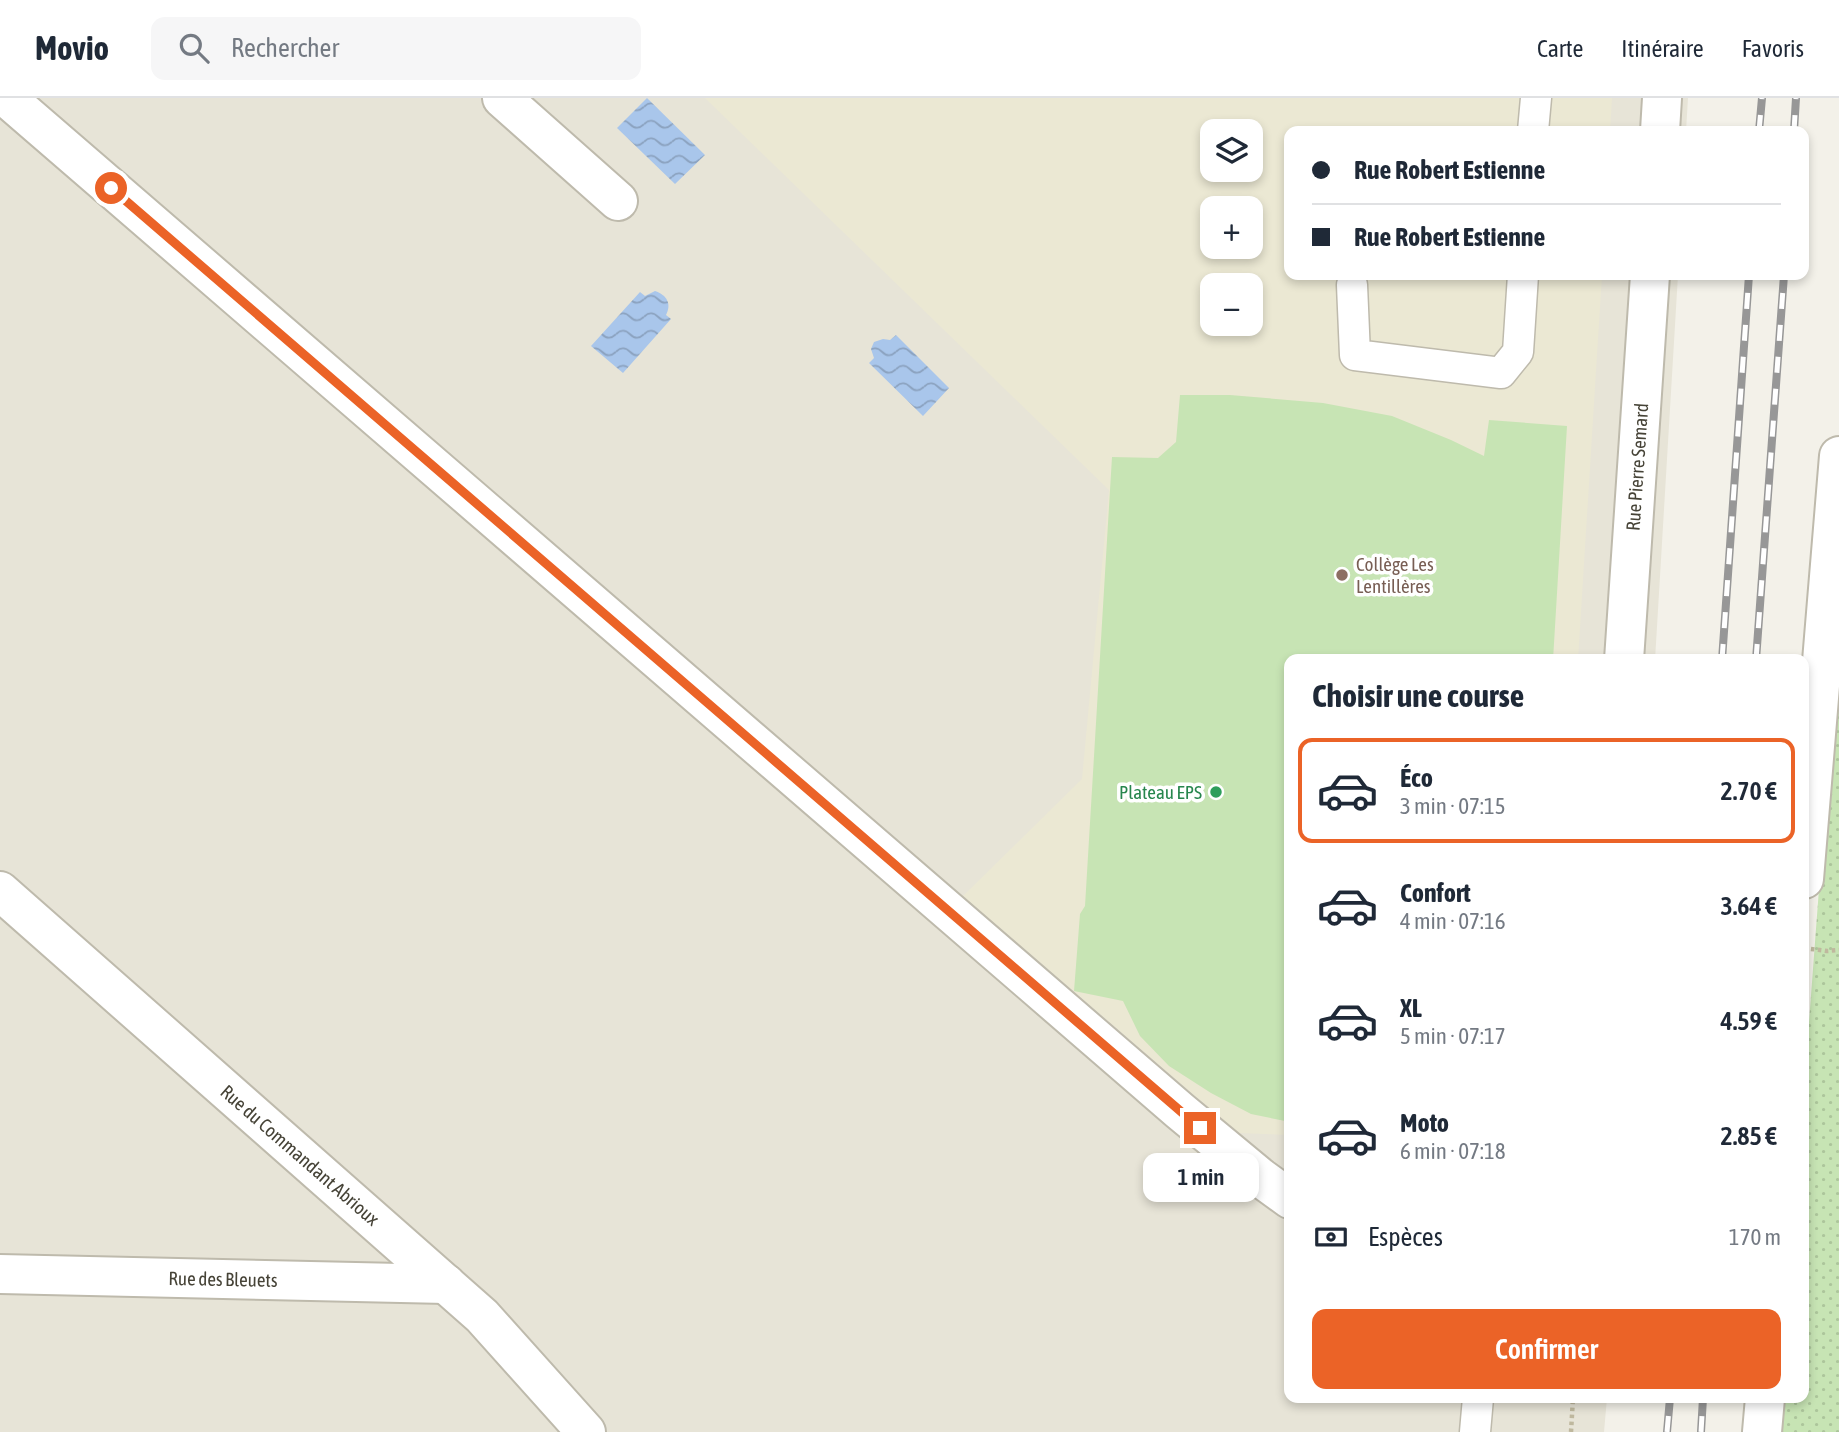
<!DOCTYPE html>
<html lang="fr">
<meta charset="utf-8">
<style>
body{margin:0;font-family:"Asap Condensed",sans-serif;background:#f6f6f7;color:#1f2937;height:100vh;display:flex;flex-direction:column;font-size:26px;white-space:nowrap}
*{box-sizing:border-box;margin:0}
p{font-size:23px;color:#747a83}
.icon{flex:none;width:38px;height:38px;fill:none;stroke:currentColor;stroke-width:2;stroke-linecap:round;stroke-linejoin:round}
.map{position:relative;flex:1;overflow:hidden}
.sheet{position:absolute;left:1284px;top:556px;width:525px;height:749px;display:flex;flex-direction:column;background:#fff;border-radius:14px;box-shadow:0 4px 10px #0003}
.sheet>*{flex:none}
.top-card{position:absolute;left:1284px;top:28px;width:525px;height:154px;border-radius:14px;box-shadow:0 4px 10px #0003;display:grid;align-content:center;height:154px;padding:0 28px;background:#fff}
.controls{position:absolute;left:1200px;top:21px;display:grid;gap:14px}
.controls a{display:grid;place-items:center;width:63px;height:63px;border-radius:14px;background:#fff;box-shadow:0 4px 10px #0003;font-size:35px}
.end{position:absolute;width:32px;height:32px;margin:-16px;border:9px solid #eb6327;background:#fff;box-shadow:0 0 0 4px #fff}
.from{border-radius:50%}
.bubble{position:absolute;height:49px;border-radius:14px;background:#fff;box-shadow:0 4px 10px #0003;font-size:23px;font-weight:600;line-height:49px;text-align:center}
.top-card b{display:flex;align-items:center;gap:24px;height:66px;font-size:26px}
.top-card b+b{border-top:2px solid #e0e1e3}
.top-card i{width:18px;height:18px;background:#1f2937}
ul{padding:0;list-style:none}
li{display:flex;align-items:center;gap:21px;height:105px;margin:0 14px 10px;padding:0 14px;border:4px solid transparent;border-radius:14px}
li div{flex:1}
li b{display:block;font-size:26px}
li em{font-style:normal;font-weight:600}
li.on{border-color:#eb6327}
li>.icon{width:63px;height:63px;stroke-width:1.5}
h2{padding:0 28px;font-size:32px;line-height:84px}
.pay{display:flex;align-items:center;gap:18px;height:77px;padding:0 28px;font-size:26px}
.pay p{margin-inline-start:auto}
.action{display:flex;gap:14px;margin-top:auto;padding:14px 28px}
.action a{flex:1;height:80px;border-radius:14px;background:#eb6327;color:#fff;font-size:28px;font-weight:600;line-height:80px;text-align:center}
header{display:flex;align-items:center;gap:42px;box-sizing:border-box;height:98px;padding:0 35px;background:#fff;border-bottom:2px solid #e0e1e3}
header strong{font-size:33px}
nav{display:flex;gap:38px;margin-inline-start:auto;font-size:24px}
.search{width:490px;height:63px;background:#f6f6f7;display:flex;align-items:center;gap:18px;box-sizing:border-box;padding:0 24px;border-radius:14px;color:#747a83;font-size:26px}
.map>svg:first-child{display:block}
.residential{fill:#e7e4d7;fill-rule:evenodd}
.education{fill:#ebe8d3;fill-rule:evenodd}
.park{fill:#c7e4b4}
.garden{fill:url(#garden-dots)}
.water{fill:url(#water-waves)}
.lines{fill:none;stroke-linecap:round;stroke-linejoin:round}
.lane-casing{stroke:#bebaac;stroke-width:33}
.street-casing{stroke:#bebaac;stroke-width:42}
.path{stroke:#bfb89e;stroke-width:4.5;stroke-dasharray:3.5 3.5;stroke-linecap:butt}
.lane{stroke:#fff;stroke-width:30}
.street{stroke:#fff;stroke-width:38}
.rail-casing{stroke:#979797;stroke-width:8}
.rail{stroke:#fff;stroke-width:5;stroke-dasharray:16;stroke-linecap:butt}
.route{stroke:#eb6327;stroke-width:9}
.education-dot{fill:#8d6e63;stroke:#fff;stroke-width:2.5}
.leisure-dot{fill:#2e9e5b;stroke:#fff;stroke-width:2.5}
.labels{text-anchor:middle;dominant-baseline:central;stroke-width:7;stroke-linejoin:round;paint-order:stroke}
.street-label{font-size:19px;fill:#464337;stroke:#fff}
.education-label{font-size:19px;fill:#785e54;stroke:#fff;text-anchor:start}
.leisure-label{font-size:19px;fill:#27864d;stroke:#fff;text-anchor:end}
</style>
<header>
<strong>Movio</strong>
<div class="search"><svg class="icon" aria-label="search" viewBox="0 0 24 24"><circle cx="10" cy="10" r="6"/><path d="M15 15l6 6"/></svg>Rechercher</div>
<nav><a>Carte</a><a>Itinéraire</a><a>Favoris</a></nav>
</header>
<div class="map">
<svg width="1839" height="1334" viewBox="0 0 1839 1334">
<defs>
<pattern id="garden-dots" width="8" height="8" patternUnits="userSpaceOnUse" patternTransform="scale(1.75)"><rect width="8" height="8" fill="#c7e4b4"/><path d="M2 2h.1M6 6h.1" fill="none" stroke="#acc59b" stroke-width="1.8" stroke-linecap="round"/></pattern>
<pattern id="water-waves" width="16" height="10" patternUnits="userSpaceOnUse" patternTransform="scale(1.75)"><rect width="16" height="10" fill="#a9c6eb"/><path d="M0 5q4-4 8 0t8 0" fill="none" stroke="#8ba2bf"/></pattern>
</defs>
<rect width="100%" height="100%" fill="#f3f1e9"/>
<path class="residential" d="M 0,0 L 1688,0 L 1686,33 L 1290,33 L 1290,177 L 1678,177 L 1655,562 L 1290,562 L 1290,1300 L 1607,1300 L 1604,1334 L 0,1334 ZM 1213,33 L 1251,33 L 1251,72 L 1213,72 ZM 1213,110 L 1251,110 L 1251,149 L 1213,149 ZM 1213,187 L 1251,187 L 1251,226 L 1213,226 Z"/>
<path class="education" d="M 705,0 L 1612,0 L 1610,33 L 1290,33 L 1290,177 L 1602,177 L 1578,562 L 1290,562 L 1290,1037 L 1238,1035 L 963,798 L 1082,681 L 1109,392 ZM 1213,33 L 1251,33 L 1251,72 L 1213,72 ZM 1213,110 L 1251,110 L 1251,149 L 1213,149 ZM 1213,187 L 1251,187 L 1251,226 L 1213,226 Z"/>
<path class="park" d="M 1180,297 L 1230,297 L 1323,305 L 1392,318 L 1451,342 L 1484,358 L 1489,322 L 1567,328 L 1553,562 L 1290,562 L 1290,1024 L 1251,1016 L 1211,995 L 1169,968 L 1140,938 L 1123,903 L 1074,893 L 1080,816 L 1085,808 L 1112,359 L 1158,360 L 1176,344 Z"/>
<path class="garden" d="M 1839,524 L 1839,1334 L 1779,1334 L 1781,1300 L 1804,1300 L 1804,991 Z"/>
<g class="water">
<path d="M 647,0 L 705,57 L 675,86 L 617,30 Z"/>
<path d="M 655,193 C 667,197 672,206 666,217 L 671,221 L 623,275 L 591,248 L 640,194 L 645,198 Z"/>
<path d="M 896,237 L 949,290 L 923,318 L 869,265 L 874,260 L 871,251 L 874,244 L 883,241 L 890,242 Z"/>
</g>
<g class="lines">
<defs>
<g id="lane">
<path d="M 1533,33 L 1536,0"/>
<path d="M 1352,187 L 1355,257 L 1501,275 L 1518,254 L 1523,177"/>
<path d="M 1475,1334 L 1478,1300"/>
</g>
<g id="street">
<path d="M 7,0 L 1180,1013 L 1261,1080 L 1290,1101"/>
<path d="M 502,0 L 618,103"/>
<path d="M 1660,33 L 1662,0"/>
<path d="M 1624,562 L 1650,177"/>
<path d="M 1804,781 L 1839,358"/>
<path d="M 0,793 L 482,1218 L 586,1334"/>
<path d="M 0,1176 L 446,1186"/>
<path d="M 1762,1334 L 1765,1300"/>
</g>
</defs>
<use href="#lane" class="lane-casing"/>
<use href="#street" class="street-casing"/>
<g class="path">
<path d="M 1804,850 L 1827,853 L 1839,852"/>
<path d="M 1571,1334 L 1573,1300"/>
</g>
<use href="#lane" class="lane"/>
<use href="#street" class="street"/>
<defs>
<g id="rail">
<path d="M 1759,33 L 1762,0"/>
<path d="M 1794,33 L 1796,0"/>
<path d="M 1722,562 L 1749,177"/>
<path d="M 1756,562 L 1784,177"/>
<path d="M 1667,1334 L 1670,1300"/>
<path d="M 1701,1334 L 1703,1300"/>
</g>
</defs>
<use href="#rail" class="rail-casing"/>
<use href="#rail" class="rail"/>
</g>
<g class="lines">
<path class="route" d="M 111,90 L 1200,1030"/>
</g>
<circle class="education-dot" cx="1342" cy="477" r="7"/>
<circle class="leisure-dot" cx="1216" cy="694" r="7"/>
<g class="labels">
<g class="street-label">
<text transform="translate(1637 369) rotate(-86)">Rue Pierre Semard</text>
<text transform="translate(300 1057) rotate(41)">Rue du Commandant Abrioux</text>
<text transform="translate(223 1181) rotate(1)">Rue des Bleuets</text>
</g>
<g class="education-label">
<text x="1356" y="466">Collège Les<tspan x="1356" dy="22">Lentillères</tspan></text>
</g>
<g class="leisure-label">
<text x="1202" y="694">Plateau EPS</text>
</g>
</g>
</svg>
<div class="controls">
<a><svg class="icon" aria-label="layers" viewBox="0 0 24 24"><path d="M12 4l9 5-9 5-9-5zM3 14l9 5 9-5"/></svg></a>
<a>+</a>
<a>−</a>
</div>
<i class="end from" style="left:111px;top:90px"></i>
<i class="end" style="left:1200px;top:1030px"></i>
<div class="bubble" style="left:1143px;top:1055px;width:116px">1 min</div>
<div class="top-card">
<b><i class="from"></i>Rue Robert Estienne</b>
<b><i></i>Rue Robert Estienne</b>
</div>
<section class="sheet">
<h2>Choisir une course</h2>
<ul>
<li class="on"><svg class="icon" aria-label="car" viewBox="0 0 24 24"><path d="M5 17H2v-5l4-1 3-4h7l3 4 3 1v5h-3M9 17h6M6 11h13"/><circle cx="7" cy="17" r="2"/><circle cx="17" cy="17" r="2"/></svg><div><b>Éco</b><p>3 min · 07:15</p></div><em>2.70 €</em></li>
<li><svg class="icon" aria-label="car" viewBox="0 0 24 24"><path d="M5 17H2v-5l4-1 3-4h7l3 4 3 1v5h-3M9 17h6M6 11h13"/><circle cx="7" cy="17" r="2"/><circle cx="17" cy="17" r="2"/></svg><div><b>Confort</b><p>4 min · 07:16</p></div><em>3.64 €</em></li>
<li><svg class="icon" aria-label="car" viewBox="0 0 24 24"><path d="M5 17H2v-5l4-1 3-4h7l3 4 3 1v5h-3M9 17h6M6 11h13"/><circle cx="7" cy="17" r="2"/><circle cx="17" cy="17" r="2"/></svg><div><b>XL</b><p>5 min · 07:17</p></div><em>4.59 €</em></li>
<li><svg class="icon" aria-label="car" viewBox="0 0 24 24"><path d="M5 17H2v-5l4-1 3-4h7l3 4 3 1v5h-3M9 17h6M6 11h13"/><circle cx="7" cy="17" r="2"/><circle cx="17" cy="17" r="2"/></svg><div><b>Moto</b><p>6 min · 07:18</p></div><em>2.85 €</em></li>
</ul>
<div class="pay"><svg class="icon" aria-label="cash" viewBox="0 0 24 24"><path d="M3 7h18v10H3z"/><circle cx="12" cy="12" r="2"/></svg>Espèces<p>170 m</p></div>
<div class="action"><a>Confirmer</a></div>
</section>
</div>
